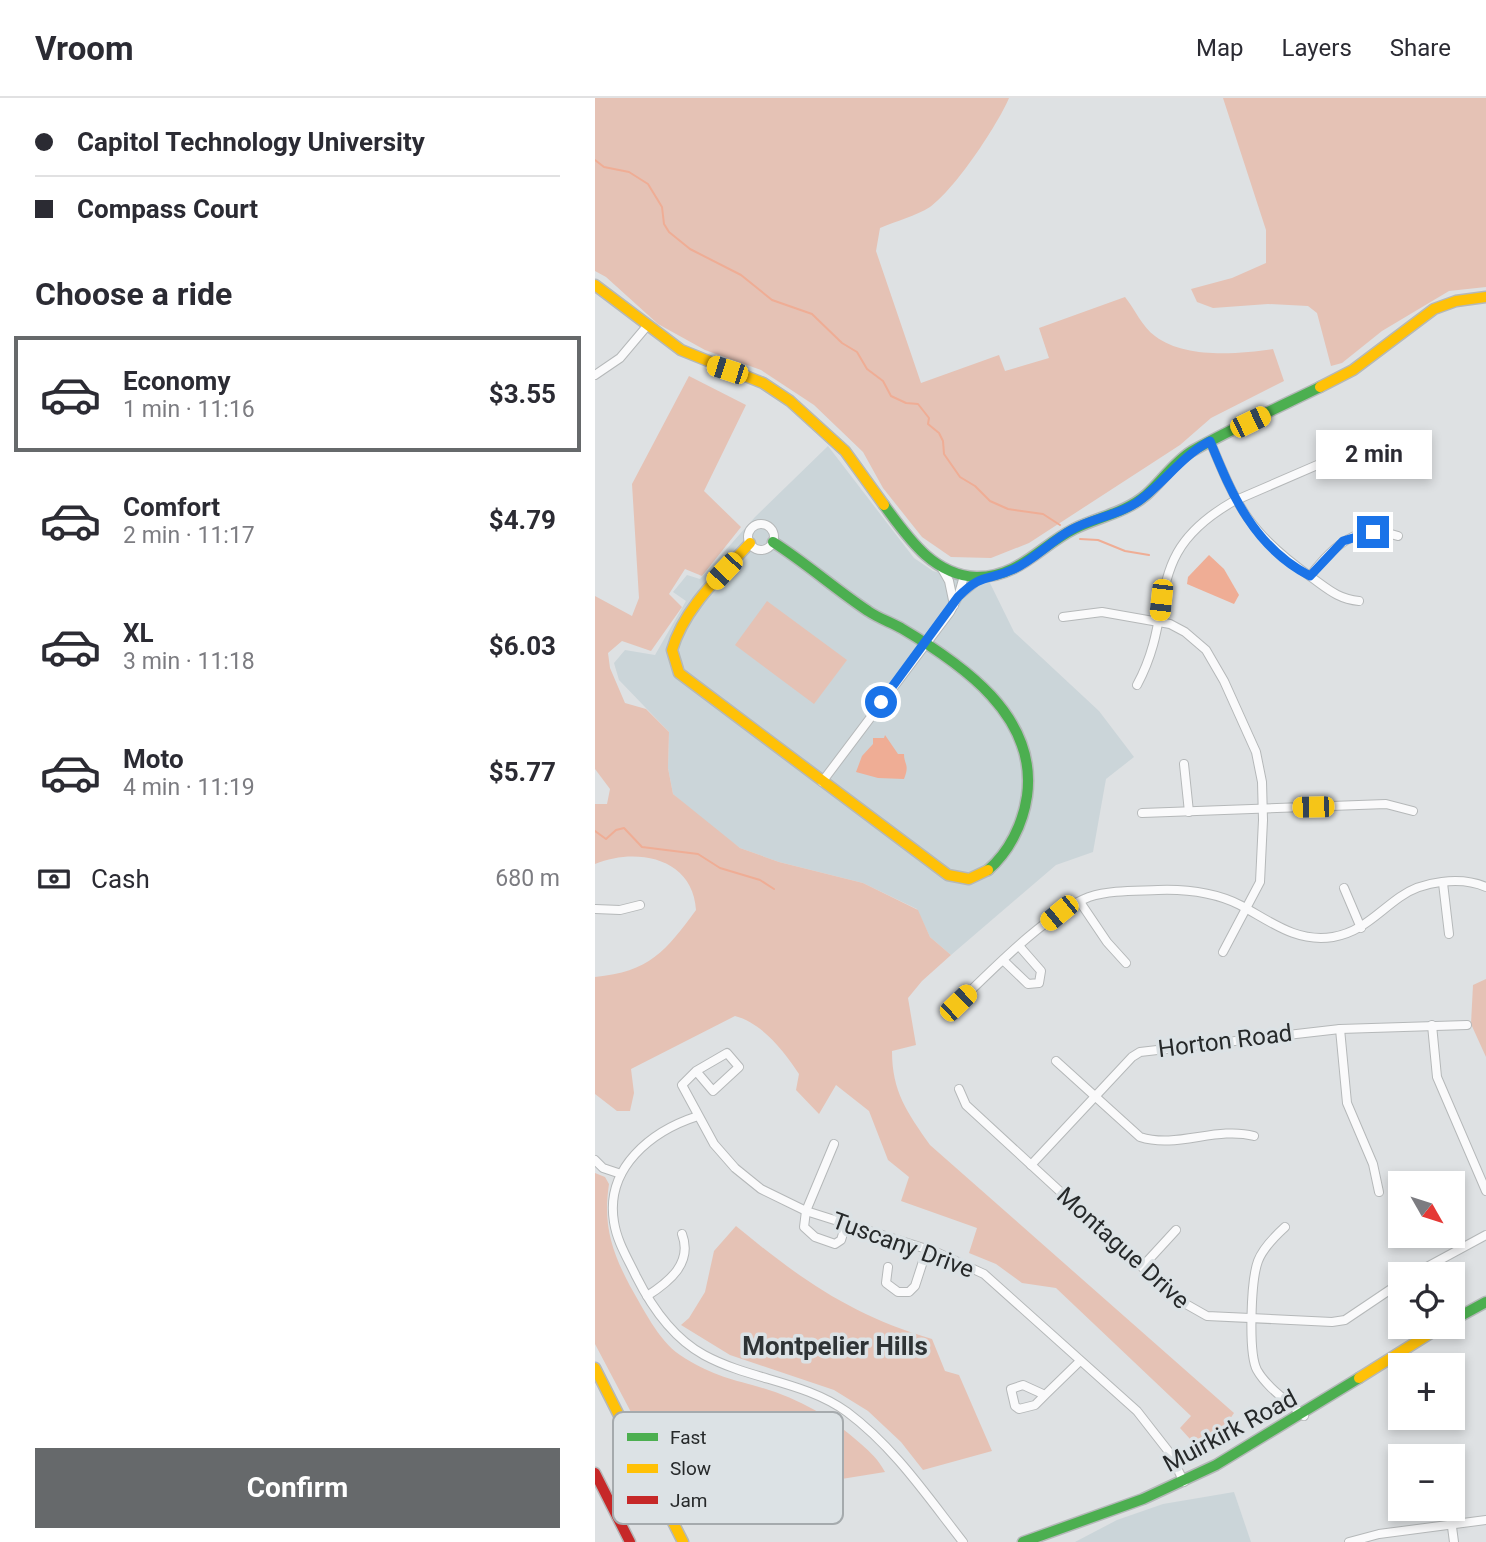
<!DOCTYPE html>
<meta charset="utf-8">
<style>
body{margin:0;font-family:Roboto,sans-serif;background:#f2f2f3;color:#2b2b33;height:100vh;display:flex;flex-direction:column;font-size:26px;white-space:nowrap}
*{box-sizing:border-box;margin:0}
p{font-size:23px;color:#7c7c81}
.icon{flex:none;width:38px;height:38px;fill:none;stroke:currentColor;stroke-width:2;stroke-linecap:round;stroke-linejoin:round}
.map{position:relative;flex:1;overflow:hidden}
.drawer{display:flex;flex-direction:column;background:#fff;width:595px}
.drawer>*{flex:none}
.top-card{display:grid;align-content:center;height:154px;padding:0 35px;background:#fff}
.needle{width:46px;rotate:129deg}
.tools{position:absolute;left:793px;top:1073px;display:grid;gap:14px}
.tools a{display:grid;place-items:center;width:77px;height:77px;border-radius:0px;background:#fff;box-shadow:0 4px 10px #0003;font-size:35px}
.end{position:absolute;width:32px;height:32px;margin:-16px;border:9px solid #1a73e8;background:#fff;box-shadow:0 0 0 4px #fff}
.from{border-radius:50%}
.bubble{position:absolute;height:49px;border-radius:0px;background:#fff;box-shadow:0 4px 10px #0003;font-size:23px;font-weight:700;line-height:49px;text-align:center}
.car{position:absolute;width:21px;height:42px;margin:-21px -10px;border-radius:9px;box-shadow:0 0 5px 2px #0007;background:linear-gradient(#f5c518 24%,#345 0 40%,#f5c518 0 76%,#345 0 86%,#f5c518 0)}
.top-card b{display:flex;align-items:center;gap:24px;height:66px;font-size:26px}
.top-card b+b{border-top:2px solid #e1e1e2}
.top-card i{width:18px;height:18px;background:#2b2b33}
ul{padding:0;list-style:none}
li{display:flex;align-items:center;gap:21px;height:116px;margin:0 14px 10px;padding:0 21px;border:4px solid transparent;border-radius:0px}
li div{flex:1}
li b{display:block;font-size:26px}
li em{font-style:normal;font-weight:700}
li.on{border-color:#66696b}
li>.icon{width:63px;height:63px;stroke-width:1.5}
h2{padding:0 35px;font-size:32px;line-height:84px}
.pay{display:flex;align-items:center;gap:18px;height:77px;padding:0 35px;font-size:26px}
.pay p{margin-inline-start:auto}
.button{display:flex;gap:14px;margin-top:auto;padding:14px 35px}
.button a{flex:1;height:80px;border-radius:0px;background:#66696b;color:#fff;font-size:28px;font-weight:700;line-height:80px;text-align:center}
header{display:flex;align-items:center;gap:42px;box-sizing:border-box;height:98px;padding:0 35px;background:#fff;border-bottom:2px solid #e1e1e2}
header strong{font-size:33px}
nav{display:flex;gap:38px;margin-inline-start:auto;font-size:24px}
main{display:flex;flex:1;min-height:0}
.map>svg:first-child{display:block}
.built{fill:#cbd5d9}
.green{fill:#e5c2b5}
.water{fill:#efad95}
.lines{fill:none;stroke-linecap:round;stroke-linejoin:round}
.stream{stroke:#efad95;stroke-width:2}
.street-casing{stroke:#b5b8b9;stroke-width:10}
.fast-casing{stroke:#b5b8b9;stroke-width:13}
.slow-casing{stroke:#b5b8b9;stroke-width:13}
.jam-casing{stroke:#b5b8b9;stroke-width:13}
.street{stroke:#fafafb;stroke-width:8}
.fast{stroke:#4caf50;stroke-width:10}
.slow{stroke:#ffc107;stroke-width:10}
.jam{stroke:#c62828;stroke-width:10}
.route{stroke:#1a73e8;stroke-width:9}
.labels{text-anchor:middle;dominant-baseline:central;stroke-width:7;stroke-linejoin:round;paint-order:stroke}
.street-label{font-size:24px;fill:#26292a;stroke:#dce2e5}
.neighbourhood-label{font-size:26px;font-weight:bold;fill:#2e3335;stroke:#dce2e5}
.key{fill:#dce2e5;stroke:#a5aaad;stroke-width:2}
.key-label{font-size:19px;fill:#26292a}
</style>
<header>
<strong>Vroom</strong>
<nav><a>Map</a><a>Layers</a><a>Share</a></nav>
</header>
<main>
<section class="drawer">
<div class="top-card">
<b><i class="from"></i>Capitol Technology University</b>
<b><i></i>Compass Court</b>
</div>
<h2>Choose a ride</h2>
<ul>
<li class="on"><svg class="icon" aria-label="car" viewBox="0 0 24 24"><path d="M5 17H2v-5l4-1 3-4h7l3 4 3 1v5h-3M9 17h6M6 11h13"/><circle cx="7" cy="17" r="2"/><circle cx="17" cy="17" r="2"/></svg><div><b>Economy</b><p>1 min · 11:16</p></div><em>$3.55</em></li>
<li><svg class="icon" aria-label="car" viewBox="0 0 24 24"><path d="M5 17H2v-5l4-1 3-4h7l3 4 3 1v5h-3M9 17h6M6 11h13"/><circle cx="7" cy="17" r="2"/><circle cx="17" cy="17" r="2"/></svg><div><b>Comfort</b><p>2 min · 11:17</p></div><em>$4.79</em></li>
<li><svg class="icon" aria-label="car" viewBox="0 0 24 24"><path d="M5 17H2v-5l4-1 3-4h7l3 4 3 1v5h-3M9 17h6M6 11h13"/><circle cx="7" cy="17" r="2"/><circle cx="17" cy="17" r="2"/></svg><div><b>XL</b><p>3 min · 11:18</p></div><em>$6.03</em></li>
<li><svg class="icon" aria-label="car" viewBox="0 0 24 24"><path d="M5 17H2v-5l4-1 3-4h7l3 4 3 1v5h-3M9 17h6M6 11h13"/><circle cx="7" cy="17" r="2"/><circle cx="17" cy="17" r="2"/></svg><div><b>Moto</b><p>4 min · 11:19</p></div><em>$5.77</em></li>
</ul>
<div class="pay"><svg class="icon" aria-label="cash" viewBox="0 0 24 24"><path d="M3 7h18v10H3z"/><circle cx="12" cy="12" r="2"/></svg>Cash<p>680 m</p></div>
<div class="button"><a>Confirm</a></div>
</section>
<div class="map">
<svg width="891" height="1444" viewBox="0 0 891 1444">
<rect width="100%" height="100%" fill="#dee1e3"/>
<g class="built">
<path d="M 233,348 L 319,460 L 338,473 L 371,481 L 394,483 L 419,534 L 504,613 L 539,659 L 511,681 L 498,754 L 461,767 L 356,857 L 335,839 L 322,811 L 268,785 L 184,764 L 145,750 L 111,725 L 78,696 L 73,670 L 74,634 L 24,582 L 19,565 L 30,552 L 60,557 L 91,503 L 78,494 L 92,477 L 105,481 L 160,419 Z"/>
<path d="M 639,1394 L 656,1444 L 480,1444 L 522,1422 L 568,1406 Z"/>
</g>
<g class="green">
<path d="M 0,0 L 414,0 C 402,28 360,91 335,109 C 321,118 301,123 285,130 L 281,153 L 326,285 L 404,257 L 410,273 L 454,260 L 444,230 L 530,199 C 539,210 548,230 560,238 C 590,261 643,256 678,251 L 689,283 L 616,320 L 585,347 L 434,445 L 396,460 L 356,459 L 327,439 L 288,390 L 268,354 L 219,307 L 166,272 L 110,252 L 63,226 L 11,179 L 0,173 Z"/>
<path d="M 628,0 L 891,0 L 891,189 L 854,193 L 787,233 L 747,265 L 736,268 L 722,215 L 713,208 L 673,206 L 618,210 L 602,204 L 596,191 L 637,180 L 671,165 L 671,132 Z"/>
<path d="M 94,278 L 151,307 L 109,393 L 146,429 L 107,478 L 90,471 L 74,496 L 87,509 L 56,553 L 27,543 L 13,555 L 15,570 L 30,605 L 51,611 L 74,634 L 73,670 L 78,696 L 145,750 L 184,764 L 268,785 L 323,812 L 335,839 L 356,857 L 327,883 L 313,900 L 321,947 L 297,953 C 297,994 312,1014 335,1047 L 639,1315 C 626,1335 619,1341 595,1341 L 585,1330 L 596,1318 L 461,1190 L 427,1185 L 401,1166 L 374,1155 L 382,1130 L 306,1103 L 314,1079 L 293,1062 L 274,1013 L 241,987 L 224,1016 L 201,992 L 204,976 C 189,953 167,925 140,918 L 36,971 L 39,995 L 35,1013 L 22,1013 L 0,996 L 0,879 C 54,874 71,853 101,812 C 98,760 42,749 0,766 L 0,706 L 12,706 L 15,691 L 0,671 L 0,498 L 37,518 L 44,500 L 37,386 Z"/>
<path d="M 172,503 L 252,562 L 219,606 L 140,547 Z"/>
<path d="M 891,881 L 891,959 L 876,926 L 878,887 Z"/>
<path d="M 0,1075 L 10,1079 L 14,1086 C 8,1126 16,1152 35,1188 C 48,1210 63,1242 85,1257 C 114,1276 132,1280 164,1289 C 203,1300 236,1319 266,1346 C 276,1355 283,1361 290,1374 L 85,1407 L 0,1246 Z"/>
<path d="M 141,1128 C 205,1181 256,1217 337,1241 L 350,1273 L 364,1277 L 397,1353 L 328,1372 L 306,1344 L 273,1313 L 239,1292 L 135,1257 L 86,1227 L 94,1220 L 110,1194 L 119,1153 Z"/>
</g>
<g class="water">
<path d="M 614,457 L 629,471 L 644,497 L 639,506 L 592,486 L 593,479 Z"/>
<path d="M 290,637 L 303,656 L 309,656 C 309,667 315,666 309,681 L 283,680 L 261,674 L 267,658 L 278,646 L 278,640 L 289,640 Z"/>
</g>
<g class="lines">
<g class="stream">
<path d="M 0,62 L 9,69 L 34,74 L 53,86 L 67,109 L 69,126 L 74,134 L 95,151 L 146,177 L 177,202 L 217,216 L 247,245 L 262,254 L 272,271 L 288,283 L 296,298 L 311,305 L 323,306 L 334,320 L 333,326 L 344,335 L 348,343 L 349,356 L 365,379 L 380,388 L 395,403 L 413,411 L 448,416 L 465,427"/>
<path d="M 485,441 L 503,442 L 530,453 L 554,457"/>
<path d="M 0,733 L 11,741 L 21,732 L 29,730 L 47,749 L 103,756 L 125,770 L 165,782 L 179,791"/>
</g>
<defs>
<g id="street">
<path d="M 0,277 L 25,260 L 52,228"/>
<path d="M 615,343 C 643,411 655,436 716,479 C 733,491 743,501 764,503"/>
<circle cx="166" cy="439" r="13"/>
<path d="M 346,469 L 354,483 L 359,507"/>
<path d="M 715,478 C 739,447 762,425 803,438"/>
<path d="M 365,497 L 387,479"/>
<path d="M 468,519 L 507,514 L 575,526 L 590,534 L 611,552 L 629,583 L 661,654 L 667,684 L 668,722 L 665,784 L 628,854"/>
<path d="M 542,587 C 584,509 544,457 639,403 L 757,352"/>
<path d="M 589,666 L 594,714"/>
<path d="M 227,684 L 355,514 L 363,499 L 369,478"/>
<path d="M 547,715 L 791,706 L 818,713"/>
<path d="M 848,785 L 854,836"/>
<path d="M 749,790 L 766,830"/>
<path d="M 485,804 L 512,844 L 531,865"/>
<path d="M 0,811 L 25,812 L 45,807"/>
<path d="M 409,863 L 433,886 L 444,885 L 446,873 L 425,849"/>
<path d="M 363,905 C 396,873 452,815 494,799 C 516,792 540,793 563,792 C 591,791 619,794 645,807 C 675,823 701,845 738,839 C 767,834 782,815 805,799 C 827,783 866,778 891,789"/>
<path d="M 837,927 L 842,979 L 891,1093"/>
<path d="M 745,931 L 752,1005 L 778,1066 L 784,1094"/>
<path d="M 461,963 L 545,1039 C 582,1051 621,1028 659,1038"/>
<path d="M 101,973 L 118,993 L 144,969 L 132,955 L 101,973 L 87,987 L 119,1046 L 140,1070 L 166,1091 L 211,1113 L 341,1154 L 389,1176 L 542,1313 L 574,1354 L 589,1384"/>
<path d="M 364,991 L 371,1007 L 582,1201 L 612,1218 L 737,1224 L 750,1222 L 805,1185"/>
<path d="M 103,1018 C 56,1033 10,1070 19,1124 C 22,1144 33,1161 41,1178 C 57,1210 78,1240 109,1257 C 155,1282 209,1283 252,1314 C 299,1349 332,1398 368,1444"/>
<path d="M 239,1046 L 211,1113 L 209,1129 L 220,1139 L 240,1146 L 246,1142 L 251,1126"/>
<path d="M 0,1062 L 8,1070 L 26,1076"/>
<path d="M 436,1067 L 537,959 L 545,954 L 745,931 L 872,927"/>
<path d="M 690,1129 C 679,1139 668,1150 663,1163 C 656,1182 653,1255 662,1272 C 672,1290 694,1304 709,1318"/>
<path d="M 293,1169 L 291,1185 L 303,1194 L 314,1194 L 320,1188 L 332,1151"/>
<path d="M 547,1169 L 581,1132"/>
<path d="M 819,1176 L 891,1137"/>
<path d="M 52,1198 C 74,1184 98,1165 87,1136"/>
<path d="M 450,1297 L 440,1307 L 424,1311 L 420,1308 L 416,1291 L 428,1287 L 450,1297 L 485,1263"/>
<path d="M 857,1429 L 859,1444"/>
<path d="M 754,1444 L 784,1436 L 891,1422"/>
</g>
<g id="fast">
<path d="M 289,407 C 312,438 337,477 381,479 C 423,480 445,448 479,431 C 503,419 530,415 551,397 C 566,384 579,364 597,353 C 638,330 682,310 725,289"/>
<path d="M 178,444 C 211,465 240,491 273,513 C 283,520 295,524 306,530 C 367,566 443,618 432,698 C 428,726 414,754 393,772"/>
<path d="M 858,1222 L 891,1204"/>
<path d="M 428,1444 L 548,1401 L 621,1367 L 764,1280"/>
</g>
<g id="slow">
<path d="M 0,187 L 86,252 L 168,285 L 195,303 L 250,353 L 289,407"/>
<path d="M 725,289 L 758,272 L 839,211 L 861,203 L 891,199"/>
<path d="M 155,445 C 126,477 89,510 77,552 L 84,575 L 353,777 L 374,781 L 393,772"/>
<path d="M 0,1270 L 88,1444"/>
<path d="M 764,1280 L 847,1228"/>
</g>
<path id="jam" d="M 0,1375 L 35,1444"/>
</defs>
<use href="#street" class="street-casing"/>
<use href="#fast" class="fast-casing"/>
<use href="#slow" class="slow-casing"/>
<use href="#jam" class="jam-casing"/>
<use href="#street" class="street"/>
<use href="#fast" class="fast"/>
<use href="#slow" class="slow"/>
<use href="#jam" class="jam"/>
</g>
<g class="lines">
<path class="route" d="M 286,604 L 363,499 C 388,474 391,484 419,471 C 440,461 456,443 476,432 C 497,420 521,418 541,405 C 568,387 585,359 615,343 C 637,397 659,449 715,478 L 748,443 L 778,434"/>
</g>
<g class="labels">
<g class="street-label">
<text transform="translate(630 943) rotate(-7)">Horton Road</text>
<text transform="translate(308 1147) rotate(20)">Tuscany Drive</text>
<text transform="translate(528 1150) rotate(42)">Montague Drive</text>
<text transform="translate(635 1333) rotate(-28)">Muirkirk Road</text>
</g>
<g class="neighbourhood-label">
<text x="240" y="1248">Montpelier Hills</text>
</g>
</g>
<rect x="18" y="1314" width="230" height="112" rx="10" class="key"/>
<rect x="32" y="1335" width="31" height="8" fill="#4caf50"/>
<rect x="32" y="1366" width="31" height="9" fill="#ffc107"/>
<rect x="32" y="1398" width="31" height="8" fill="#c62828"/>
<g class="key-label">
<text x="75" y="1346">Fast</text>
<text x="75" y="1377">Slow</text>
<text x="75" y="1409">Jam</text>
</g>
</svg>
<div class="tools">
<a><svg class="needle" viewBox="-14 -14 28 28"><path d="M0-13l5 13h-10z" fill="#e53935"/><path d="M0 13l5-13h-10z" fill="#7c7c81"/></svg></a>
<a><svg class="icon" aria-label="locate" viewBox="0 0 24 24"><circle cx="12" cy="12" r="6"/><path d="M12 2v4M12 18v4M2 12h4M18 12h4"/></svg></a>
<a>+</a>
<a>−</a>
</div>
<i class="end from" style="left:286px;top:604px"></i>
<i class="end" style="left:778px;top:434px"></i>
<div class="bubble" style="left:721px;top:332px;width:116px">2 min</div>
<i class="car" style="left:132px;top:272px;rotate:288deg"></i>
<i class="car" style="left:655px;top:324px;rotate:64deg"></i>
<i class="car" style="left:129px;top:473px;rotate:223deg"></i>
<i class="car" style="left:566px;top:502px;rotate:186deg"></i>
<i class="car" style="left:718px;top:709px;rotate:269deg"></i>
<i class="car" style="left:464px;top:815px;rotate:231deg"></i>
<i class="car" style="left:363px;top:905px;rotate:46deg"></i>
</div>
</main>
